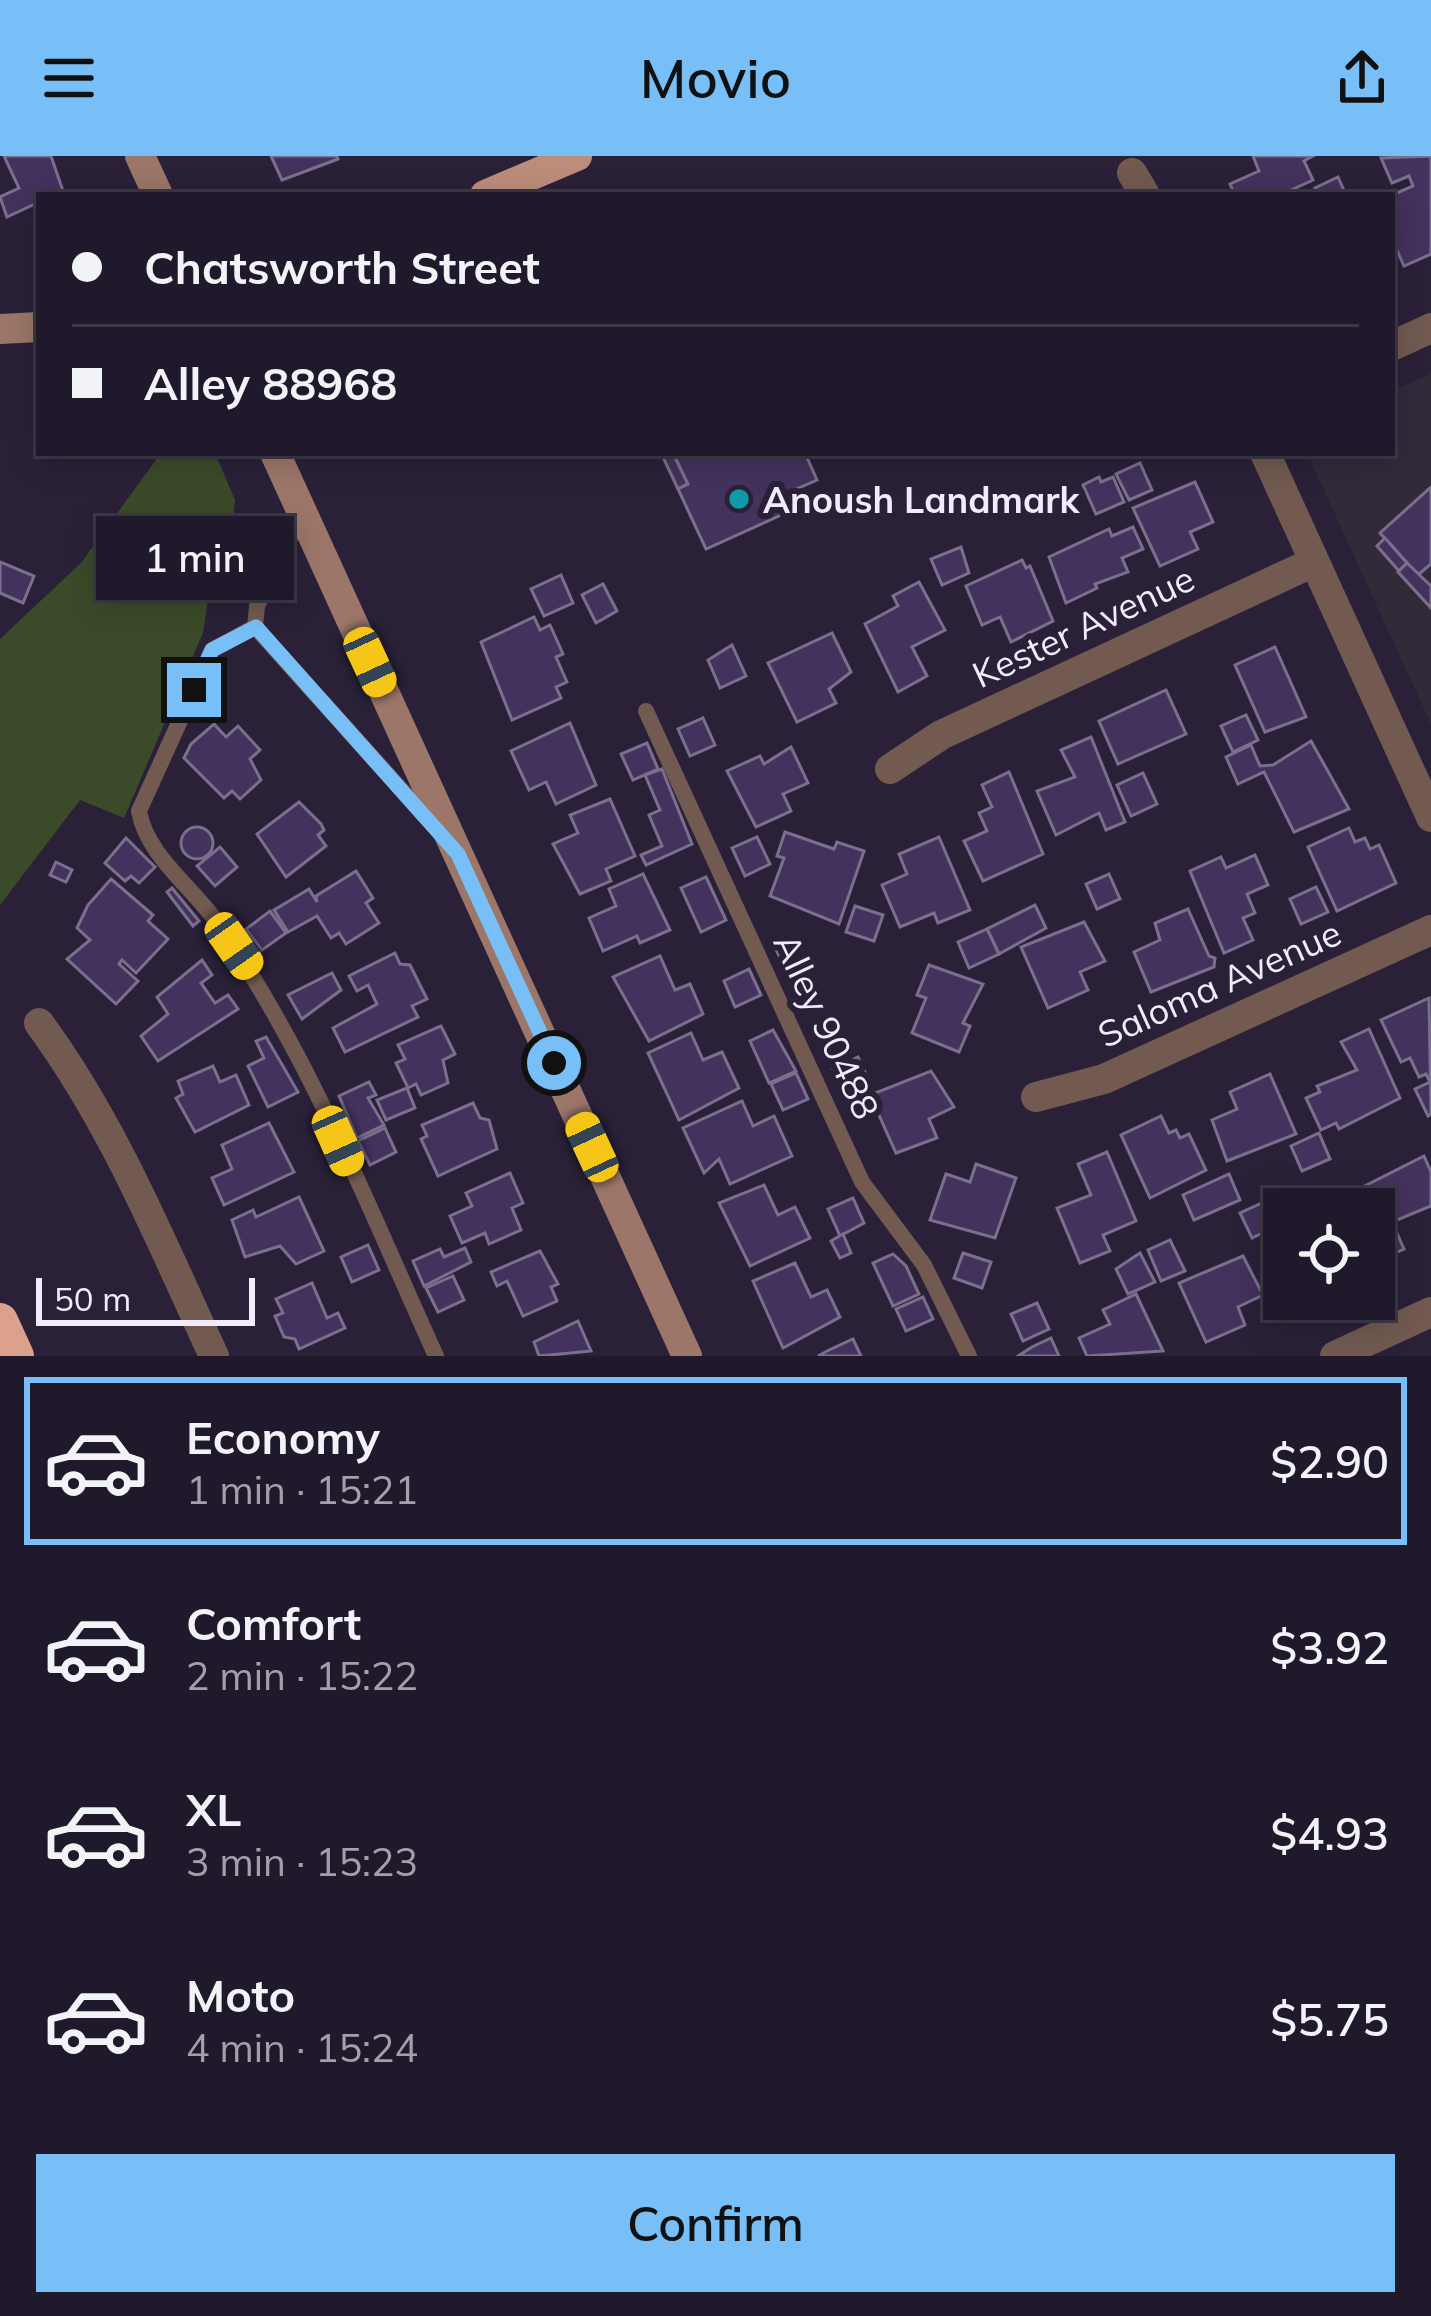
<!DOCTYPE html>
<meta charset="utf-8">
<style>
body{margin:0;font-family:Mulish,sans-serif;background:#282233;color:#f1f3f6;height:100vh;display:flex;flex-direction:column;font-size:45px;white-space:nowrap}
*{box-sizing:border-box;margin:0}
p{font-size:39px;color:#a2a0a9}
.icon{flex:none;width:66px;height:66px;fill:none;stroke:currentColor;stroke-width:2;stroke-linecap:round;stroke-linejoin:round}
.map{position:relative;height:1200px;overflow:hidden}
.panel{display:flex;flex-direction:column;background:#20192b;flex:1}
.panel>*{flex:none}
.guide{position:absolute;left:36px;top:36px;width:1359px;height:264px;border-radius:0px;box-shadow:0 6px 30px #0003,0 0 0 3px #3d3847;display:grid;align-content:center;height:264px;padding:0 36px;background:#20192b}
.fabs{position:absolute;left:1263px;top:1032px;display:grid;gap:24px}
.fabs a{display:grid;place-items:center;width:132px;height:132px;border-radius:0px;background:#20192b;box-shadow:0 6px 30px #0003,0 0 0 3px #3d3847;font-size:60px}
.scale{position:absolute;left:36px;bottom:30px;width:219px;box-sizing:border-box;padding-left:12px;border:6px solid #f1ecfc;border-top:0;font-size:33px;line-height:42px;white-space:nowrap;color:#f1ecfc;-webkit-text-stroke:9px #2a2139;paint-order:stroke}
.end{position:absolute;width:54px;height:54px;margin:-27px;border:15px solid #78bff7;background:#111;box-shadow:0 0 0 6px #111}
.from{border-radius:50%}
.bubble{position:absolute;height:84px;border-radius:0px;background:#20192b;box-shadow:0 6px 30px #0003,0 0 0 3px #3d3847;font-size:39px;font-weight:600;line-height:84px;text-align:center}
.car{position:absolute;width:36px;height:72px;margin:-36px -18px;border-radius:15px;box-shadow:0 0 9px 3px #0007;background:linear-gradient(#f5c518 24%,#345 0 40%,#f5c518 0 76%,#345 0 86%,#f5c518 0)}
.guide b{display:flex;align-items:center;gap:42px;height:114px;font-size:45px}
.guide b+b{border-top:3px solid #3d3847}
.guide i{width:30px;height:30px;background:#f1f3f6}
ul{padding:21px 0 0;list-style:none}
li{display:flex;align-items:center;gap:36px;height:168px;margin:0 24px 18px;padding:0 12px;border:6px solid transparent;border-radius:0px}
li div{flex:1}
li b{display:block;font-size:45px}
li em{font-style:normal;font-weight:600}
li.active{border-color:#78bff7}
li>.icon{width:108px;height:108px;stroke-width:1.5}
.primary-button{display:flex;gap:24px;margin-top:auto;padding:24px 36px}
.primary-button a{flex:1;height:138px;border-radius:0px;background:#78bff7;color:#111;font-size:48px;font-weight:600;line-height:138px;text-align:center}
header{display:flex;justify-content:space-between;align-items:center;height:156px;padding:0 36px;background:#78bff7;color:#111;font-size:54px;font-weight:600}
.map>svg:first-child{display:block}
.education{fill:#322a39}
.green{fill:#3b4b29}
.building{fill:#43325d;stroke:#7a708d;stroke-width:3}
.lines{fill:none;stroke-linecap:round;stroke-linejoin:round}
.service{stroke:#725a51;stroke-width:16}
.minor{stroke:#725a51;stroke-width:30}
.tertiary{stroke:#725a51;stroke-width:30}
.secondary{stroke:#9c7769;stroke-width:30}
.primary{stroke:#bd8d7b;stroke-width:30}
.motorway{stroke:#dba18c;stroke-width:36}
.route{stroke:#78bff7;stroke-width:15}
.culture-dot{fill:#0f9aa8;stroke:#2a2139;stroke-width:4.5}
.labels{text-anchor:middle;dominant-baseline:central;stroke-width:12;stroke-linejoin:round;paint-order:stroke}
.poi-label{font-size:36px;font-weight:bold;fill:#f1ecfc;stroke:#2a2139;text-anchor:start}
.street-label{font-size:36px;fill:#f1ecfc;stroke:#2a2139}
</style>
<header><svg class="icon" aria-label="menu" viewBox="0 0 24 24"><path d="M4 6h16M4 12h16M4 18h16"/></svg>Movio<svg class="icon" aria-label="share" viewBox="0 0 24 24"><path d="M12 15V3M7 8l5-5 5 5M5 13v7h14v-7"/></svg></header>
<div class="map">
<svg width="1431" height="1200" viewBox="0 0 1431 1200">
<rect width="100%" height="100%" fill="#2a2139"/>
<path class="education" d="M 1431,218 L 1431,568 L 1307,297 L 1392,297 L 1392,235 Z"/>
<path class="green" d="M 161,297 L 215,297 L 235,344 L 232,375 L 215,398 L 203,477 L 124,662 L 80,644 L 0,749 L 0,483 L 81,407 Z"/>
<g class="building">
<path d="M 4,0 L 51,0 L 63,35 L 39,39 L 39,46 L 7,61 L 0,41 L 19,32 Z"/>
<path d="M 271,0 L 337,0 L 338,3 L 282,24 Z"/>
<path d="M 1253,0 L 1313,0 L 1304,5 L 1313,24 L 1280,39 L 1235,39 L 1230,28 L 1259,15 Z"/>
<path d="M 1431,0 L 1431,98 L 1404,110 L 1392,83 L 1392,39 L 1413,30 L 1409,20 L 1392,27 L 1381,2 Z"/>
<path d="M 1338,21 L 1346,39 L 1318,39 L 1315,32 Z"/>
<path d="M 661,297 L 673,297 L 688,328 L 678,333 Z"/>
<path d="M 673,297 L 805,297 L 817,324 L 792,335 L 799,351 L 706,393 L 678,333 L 688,328 Z"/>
<path d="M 1140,307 L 1152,334 L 1129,344 L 1116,318 Z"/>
<path d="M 1099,321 L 1101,326 L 1113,321 L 1124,346 L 1096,358 L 1083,329 Z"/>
<path d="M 1195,326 L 1213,366 L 1190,376 L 1198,393 L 1160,410 L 1133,352 Z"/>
<path d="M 1431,331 L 1431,408 L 1418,419 L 1380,377 Z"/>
<path d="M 1133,371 L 1143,393 L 1122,402 L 1128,416 L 1095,428 L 1097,432 L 1066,447 L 1049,401 L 1109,373 L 1112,380 Z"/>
<path d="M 1385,382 L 1407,407 L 1399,415 L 1377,390 Z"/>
<path d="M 961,391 L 969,417 L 942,429 L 931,403 Z"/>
<path d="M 1022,404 L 1026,412 L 1030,410 L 1053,465 L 1011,486 L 1000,461 L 982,469 L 966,430 Z"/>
<path d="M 0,406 L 34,420 L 23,447 L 0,437 Z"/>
<path d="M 1407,407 L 1431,430 L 1431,452 L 1398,416 Z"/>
<path d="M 561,419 L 573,447 L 544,460 L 531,433 Z"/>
<path d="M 919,426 L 945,474 L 912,491 L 927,520 L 898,536 L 865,468 L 898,450 L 893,440 Z"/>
<path d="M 603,428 L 617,455 L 596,467 L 582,439 Z"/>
<path d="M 534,461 L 540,474 L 550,469 L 563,498 L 556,501 L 567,526 L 556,531 L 561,542 L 512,564 L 481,486 Z"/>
<path d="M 832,477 L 851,516 L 829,533 L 836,547 L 797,566 L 768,507 Z"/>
<path d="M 732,489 L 746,520 L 720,532 L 708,504 Z"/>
<path d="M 1275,491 L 1306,561 L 1265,576 L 1235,509 Z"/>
<path d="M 1166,534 L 1186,578 L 1118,608 L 1099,565 Z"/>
<path d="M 1246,559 L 1258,584 L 1233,596 L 1221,570 Z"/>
<path d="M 703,562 L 715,589 L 690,600 L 678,573 Z"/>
<path d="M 570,567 L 596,629 L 556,648 L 546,626 L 529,634 L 511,595 Z"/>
<path d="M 214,568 L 226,581 L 238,570 L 260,594 L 250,603 L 261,624 L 240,643 L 232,635 L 224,642 L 184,602 L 191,588 Z"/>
<path d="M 1091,581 L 1125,666 L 1106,674 L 1099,657 L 1056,679 L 1037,635 L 1075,621 L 1061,594 Z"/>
<path d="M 1311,585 L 1349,653 L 1294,676 L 1264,616 L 1238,628 L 1226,601 L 1251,589 L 1260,610 L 1273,609 Z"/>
<path d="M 647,587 L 658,613 L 633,624 L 621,598 Z"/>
<path d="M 791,591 L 808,627 L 783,638 L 791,655 L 756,671 L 727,615 L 760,600 L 764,608 Z"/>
<path d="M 662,613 L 692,688 L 646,709 L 641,699 L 662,690 L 649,659 L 660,654 L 645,619 Z"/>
<path d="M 1009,616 L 1043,698 L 983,725 L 964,685 L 987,675 L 979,657 L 992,651 L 982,629 Z"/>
<path d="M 1143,617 L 1157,648 L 1131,660 L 1117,629 Z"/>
<path d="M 610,643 L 635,700 L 606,713 L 611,725 L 580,738 L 553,688 L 578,677 L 570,659 Z"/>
<path d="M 299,646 L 321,668 L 324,674 L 318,679 L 326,690 L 286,721 L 257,678 Z"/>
<circle cx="197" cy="687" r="16"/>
<path d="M 1349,672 L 1355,686 L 1365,682 L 1370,693 L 1379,689 L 1396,727 L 1337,755 L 1308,691 Z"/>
<path d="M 785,676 L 834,693 L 837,686 L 864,695 L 839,768 L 770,740 L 784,702 L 777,700 Z"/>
<path d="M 757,681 L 770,708 L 745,720 L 732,692 Z"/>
<path d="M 939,681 L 970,754 L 938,767 L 934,757 L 900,771 L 882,729 L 907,718 L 899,698 Z"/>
<path d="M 126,682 L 155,711 L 139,727 L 131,720 L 125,725 L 105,707 Z"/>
<path d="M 220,691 L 237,711 L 215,730 L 197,710 Z"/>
<path d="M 1255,699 L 1268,729 L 1247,738 L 1255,757 L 1243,762 L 1253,784 L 1224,797 L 1190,715 L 1221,701 L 1226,712 Z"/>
<path d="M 56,706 L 72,714 L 66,726 L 50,719 Z"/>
<path d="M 356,715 L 373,742 L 366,747 L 379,767 L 346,788 L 339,777 L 331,782 L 317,760 L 288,776 L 274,754 L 309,733 L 317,746 L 316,740 Z"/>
<path d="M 643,718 L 670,774 L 640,787 L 637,780 L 603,795 L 589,762 L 616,750 L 609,733 Z"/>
<path d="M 1109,718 L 1120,743 L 1097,753 L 1086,728 Z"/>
<path d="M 706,721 L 726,764 L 701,776 L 681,732 Z"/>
<path d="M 111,723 L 153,759 L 148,765 L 168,783 L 136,817 L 122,804 L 119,808 L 138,825 L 116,848 L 67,803 L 90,784 L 77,772 L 88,749 Z"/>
<path d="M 1316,731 L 1328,756 L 1301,768 L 1290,743 Z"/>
<path d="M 172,732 L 199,765 L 193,770 L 167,736 Z"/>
<path d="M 1035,749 L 1046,772 L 999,798 L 987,773 Z"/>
<path d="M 855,750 L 883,759 L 874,785 L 846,776 Z"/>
<path d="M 1188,753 L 1209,800 L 1215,802 L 1214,811 L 1151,836 L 1134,796 L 1160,784 L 1155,767 Z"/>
<path d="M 270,755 L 286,777 L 262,794 L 246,773 Z"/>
<path d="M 1084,766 L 1105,805 L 1080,816 L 1088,834 L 1048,852 L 1021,791 Z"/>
<path d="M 987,773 L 999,798 L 969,812 L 958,786 Z"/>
<path d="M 779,784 L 795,807 L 786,815 L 773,787 Z"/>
<path d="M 395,797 L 400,808 L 410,809 L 427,843 L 412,850 L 418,861 L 345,896 L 333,872 L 377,848 L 368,829 L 357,835 L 349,820 Z"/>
<path d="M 660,800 L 675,834 L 690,828 L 703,858 L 649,885 L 613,821 Z"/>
<path d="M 202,804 L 212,819 L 201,827 L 215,847 L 228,839 L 238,853 L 158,905 L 141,880 L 168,858 L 157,841 Z"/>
<path d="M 929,809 L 983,828 L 963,867 L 970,870 L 959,896 L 912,877 L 926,842 L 917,839 Z"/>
<path d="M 749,813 L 761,839 L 735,851 L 724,825 Z"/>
<path d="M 332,817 L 341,834 L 302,863 L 288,839 Z"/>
<path d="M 1429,842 L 1431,958 L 1428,960 L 1415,933 L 1430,926 L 1426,918 L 1419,921 L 1410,902 L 1401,906 L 1381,864 Z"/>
<path d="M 441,870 L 455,898 L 443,904 L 448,927 L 421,939 L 416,928 L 408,932 L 396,907 L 405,903 L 398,889 Z"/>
<path d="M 1369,873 L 1400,942 L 1339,973 L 1336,967 L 1321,974 L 1306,942 L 1320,936 L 1317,930 L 1357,914 L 1341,886 Z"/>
<path d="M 773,874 L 796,915 L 769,927 L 750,885 Z"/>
<path d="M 691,877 L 703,904 L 722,896 L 739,932 L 679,964 L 648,897 Z"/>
<path d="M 266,881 L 298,936 L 268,951 L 248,910 L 264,902 L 256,885 Z"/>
<path d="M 858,901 L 871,929 L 858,935 L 862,944 L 848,950 L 833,913 Z"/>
<path d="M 213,910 L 220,926 L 236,919 L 249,949 L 195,976 L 176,942 L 183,938 L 178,925 Z"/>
<path d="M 931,915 L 954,951 L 929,963 L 937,982 L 896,997 L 870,939 Z"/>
<path d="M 796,917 L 808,943 L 783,954 L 771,928 Z"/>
<path d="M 1270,918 L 1296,978 L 1227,1005 L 1212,964 L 1237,953 L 1230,936 Z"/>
<path d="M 369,926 L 376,939 L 368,942 L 384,969 L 357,982 L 339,940 Z"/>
<path d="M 407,932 L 415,952 L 386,964 L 377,944 Z"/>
<path d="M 742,945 L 753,970 L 774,960 L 792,1000 L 730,1028 L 719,1003 L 704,1017 L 683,972 Z"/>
<path d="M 473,947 L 480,962 L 489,964 L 497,993 L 438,1020 L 421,983 L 427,980 L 422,969 Z"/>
<path d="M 1161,960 L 1169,977 L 1176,974 L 1180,982 L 1189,978 L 1206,1014 L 1150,1042 L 1121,979 Z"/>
<path d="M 269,967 L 294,1016 L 224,1049 L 212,1022 L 232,1013 L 222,989 Z"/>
<path d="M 385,972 L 396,996 L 370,1009 L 358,985 Z"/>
<path d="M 1319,977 L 1330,1003 L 1302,1015 L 1291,990 Z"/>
<path d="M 1107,996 L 1136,1065 L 1103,1079 L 1110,1095 L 1080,1107 L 1057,1052 L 1091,1039 L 1078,1008 Z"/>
<path d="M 1424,1000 L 1431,1016 L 1431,1050 L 1392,1066 L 1404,1093 L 1375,1106 L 1374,1053 L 1353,1053 L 1347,1039 Z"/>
<path d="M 976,1008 L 1016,1022 L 995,1082 L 930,1064 L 946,1018 L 970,1026 Z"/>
<path d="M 510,1017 L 523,1047 L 512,1052 L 521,1074 L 489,1088 L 485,1077 L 462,1087 L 450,1060 L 472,1050 L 466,1037 Z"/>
<path d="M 1229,1018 L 1240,1044 L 1194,1064 L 1183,1039 Z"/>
<path d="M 764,1029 L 778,1059 L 795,1051 L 810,1082 L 750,1110 L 719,1047 Z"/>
<path d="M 299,1041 L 324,1095 L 296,1108 L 280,1090 L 245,1101 L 232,1064 L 253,1054 L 256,1061 Z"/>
<path d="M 853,1042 L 864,1067 L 840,1080 L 828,1053 Z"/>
<path d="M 1264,1046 L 1275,1071 L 1252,1082 L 1240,1057 Z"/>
<path d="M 843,1078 L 851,1097 L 840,1102 L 831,1085 Z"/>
<path d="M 1170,1084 L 1185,1115 L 1161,1125 L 1148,1094 Z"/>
<path d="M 368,1089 L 379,1114 L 352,1126 L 341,1101 Z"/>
<path d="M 465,1092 L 471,1106 L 424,1130 L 413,1105 L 440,1093 L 444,1101 Z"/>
<path d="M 540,1095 L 558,1128 L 551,1131 L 557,1145 L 523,1160 L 507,1125 L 497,1130 L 491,1116 Z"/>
<path d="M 963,1097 L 991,1106 L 982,1132 L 954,1122 Z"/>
<path d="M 1140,1097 L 1155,1126 L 1128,1138 L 1116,1113 Z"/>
<path d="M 893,1098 L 906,1110 L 919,1138 L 893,1150 L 873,1107 Z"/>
<path d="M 1243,1100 L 1263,1139 L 1238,1151 L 1245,1169 L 1206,1186 L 1179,1127 Z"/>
<path d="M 795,1107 L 811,1141 L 827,1134 L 840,1161 L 783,1192 L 753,1125 Z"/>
<path d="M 453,1120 L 464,1144 L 438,1156 L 426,1132 Z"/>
<path d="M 312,1127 L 327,1162 L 338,1157 L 345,1172 L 299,1193 L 295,1183 L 284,1181 L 275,1160 L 283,1157 L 276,1143 Z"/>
<path d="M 1136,1138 L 1163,1195 L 1087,1200 L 1079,1182 L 1110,1168 L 1103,1154 Z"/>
<path d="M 923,1141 L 933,1163 L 906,1175 L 896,1153 Z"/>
<path d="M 1037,1147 L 1049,1173 L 1023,1185 L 1011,1158 Z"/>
<path d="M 578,1165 L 591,1195 L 539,1200 L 534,1186 Z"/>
<path d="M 1051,1182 L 1059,1200 L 1018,1200 L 1032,1191 Z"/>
<path d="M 853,1183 L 861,1200 L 818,1200 L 829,1194 Z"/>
</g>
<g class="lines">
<g class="service">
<path d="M 302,357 L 257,450 L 255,471 L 434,670"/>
<path d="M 255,471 L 212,494 L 139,655 C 146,698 191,730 216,765 C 310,899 369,1053 436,1200"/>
<path d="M 646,555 L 862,1026 L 924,1109 L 969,1200"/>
</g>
<g class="minor">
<path d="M 1132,17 L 1145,39"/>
<path d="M 1392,190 L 1431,172"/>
<path d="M 1265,297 L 1431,661"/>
<path d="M 890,613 L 941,579 L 1314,406"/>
<path d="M 39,867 C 114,969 161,1086 214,1200"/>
<path d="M 1036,941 L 1104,923 L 1431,774"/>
</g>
<path class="tertiary" d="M 1335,1200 L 1431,1156"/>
<g class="secondary">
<path d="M 140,0 L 158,39"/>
<path d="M 0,173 L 39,171"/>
<path d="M 275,297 L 687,1200"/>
</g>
<path class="primary" d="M 485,39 L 577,0"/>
<path class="motorway" d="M 0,1165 L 16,1200"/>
</g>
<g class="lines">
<path class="route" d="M 194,534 L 212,494 L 256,471 L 458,698 L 554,907"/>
</g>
<circle class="culture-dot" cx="739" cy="343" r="12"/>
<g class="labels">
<g class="poi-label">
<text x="763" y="343">Anoush Landmark</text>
</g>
<g class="street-label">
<text transform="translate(1083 470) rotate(-25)">Kester Avenue</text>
<text transform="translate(1219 827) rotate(-24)">Saloma Avenue</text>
<text transform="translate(827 870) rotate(65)">Alley 90488</text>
</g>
</g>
</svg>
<div class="fabs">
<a><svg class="icon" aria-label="locate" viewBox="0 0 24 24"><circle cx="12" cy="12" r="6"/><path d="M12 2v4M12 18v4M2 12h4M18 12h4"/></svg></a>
</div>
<div class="scale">50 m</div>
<i class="end from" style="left:554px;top:907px"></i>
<i class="end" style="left:194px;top:534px"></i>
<div class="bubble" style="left:96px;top:360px;width:198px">1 min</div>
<i class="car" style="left:370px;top:506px;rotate:155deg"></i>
<i class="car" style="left:234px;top:790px;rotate:145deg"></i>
<i class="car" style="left:338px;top:985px;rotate:156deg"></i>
<i class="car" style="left:592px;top:991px;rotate:335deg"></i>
<div class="guide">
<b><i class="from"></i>Chatsworth Street</b>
<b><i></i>Alley 88968</b>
</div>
</div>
<section class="panel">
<ul>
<li class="active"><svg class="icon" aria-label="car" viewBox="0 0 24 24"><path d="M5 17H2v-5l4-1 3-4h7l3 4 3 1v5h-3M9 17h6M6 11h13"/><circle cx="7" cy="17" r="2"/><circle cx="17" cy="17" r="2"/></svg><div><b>Economy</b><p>1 min · 15:21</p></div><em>$2.90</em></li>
<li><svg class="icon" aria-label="car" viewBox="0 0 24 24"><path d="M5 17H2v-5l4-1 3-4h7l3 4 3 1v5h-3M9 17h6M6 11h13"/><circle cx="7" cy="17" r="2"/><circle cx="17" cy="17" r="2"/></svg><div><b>Comfort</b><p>2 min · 15:22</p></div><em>$3.92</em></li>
<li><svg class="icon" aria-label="car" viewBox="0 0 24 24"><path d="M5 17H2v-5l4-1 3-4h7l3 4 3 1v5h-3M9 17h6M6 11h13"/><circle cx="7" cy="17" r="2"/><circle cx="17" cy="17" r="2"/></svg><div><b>XL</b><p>3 min · 15:23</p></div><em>$4.93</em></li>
<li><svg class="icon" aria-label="car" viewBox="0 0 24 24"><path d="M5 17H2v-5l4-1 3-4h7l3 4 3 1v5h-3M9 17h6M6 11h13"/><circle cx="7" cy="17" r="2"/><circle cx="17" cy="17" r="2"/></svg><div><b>Moto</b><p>4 min · 15:24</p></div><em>$5.75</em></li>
</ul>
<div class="primary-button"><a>Confirm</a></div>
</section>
